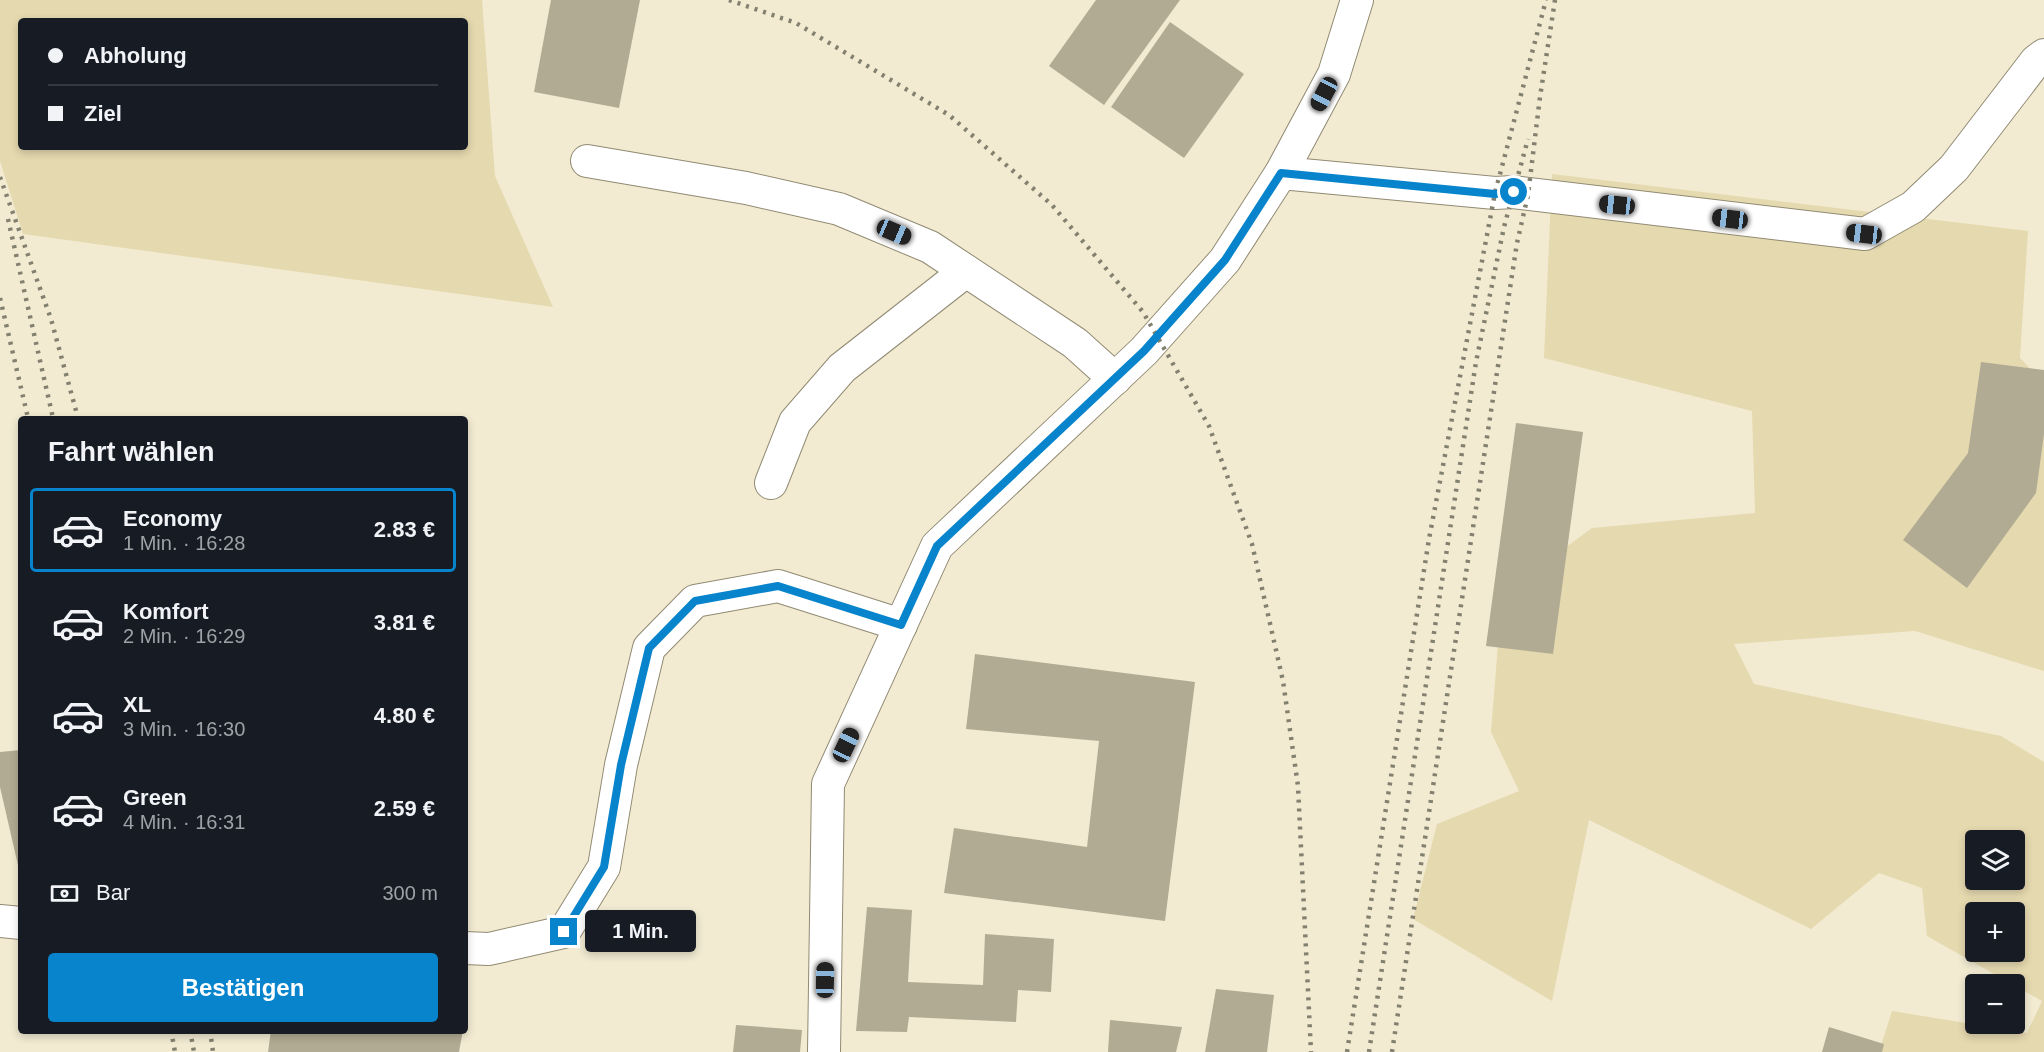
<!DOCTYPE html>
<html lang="de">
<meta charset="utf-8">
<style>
body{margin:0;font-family:Helvetica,sans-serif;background:#20242c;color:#f1f3f6;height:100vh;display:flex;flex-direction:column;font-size:22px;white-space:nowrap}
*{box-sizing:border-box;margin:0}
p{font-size:20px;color:#9ea1a6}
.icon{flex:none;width:33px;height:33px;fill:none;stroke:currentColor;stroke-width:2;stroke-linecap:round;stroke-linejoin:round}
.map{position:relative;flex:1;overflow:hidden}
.sheet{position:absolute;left:18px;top:416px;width:450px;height:618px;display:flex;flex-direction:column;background:#171b24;border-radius:6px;box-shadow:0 3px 9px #0003}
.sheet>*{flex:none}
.banner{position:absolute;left:18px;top:18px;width:450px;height:132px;border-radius:6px;box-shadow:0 3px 9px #0003;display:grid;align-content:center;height:132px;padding:0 30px;background:#171b24}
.controls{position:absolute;left:1965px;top:830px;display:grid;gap:12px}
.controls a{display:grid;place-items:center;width:60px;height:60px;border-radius:6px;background:#171b24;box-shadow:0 3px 9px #0003;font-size:30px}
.end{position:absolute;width:27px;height:27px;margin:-14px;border:8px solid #0784cc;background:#fff;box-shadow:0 0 0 3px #fff}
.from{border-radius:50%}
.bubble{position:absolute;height:42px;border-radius:6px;background:#171b24;box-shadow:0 3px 9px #0003;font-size:20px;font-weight:700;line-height:42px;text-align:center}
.car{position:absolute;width:18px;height:36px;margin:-18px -9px;border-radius:8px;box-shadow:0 0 4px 2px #0007;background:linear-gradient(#222 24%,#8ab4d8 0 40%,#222 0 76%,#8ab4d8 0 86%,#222 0)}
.banner b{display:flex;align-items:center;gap:21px;height:57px;font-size:22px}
.banner b+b{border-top:2px solid #363941}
.banner i{width:15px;height:15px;background:#f1f3f6}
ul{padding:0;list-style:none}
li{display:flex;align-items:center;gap:18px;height:84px;margin:0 12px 9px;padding:0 18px;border:3px solid transparent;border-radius:6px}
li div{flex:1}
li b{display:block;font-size:22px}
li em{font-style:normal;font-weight:700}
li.current{border-color:#0784cc}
li>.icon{width:54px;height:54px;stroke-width:1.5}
h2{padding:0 30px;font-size:27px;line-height:72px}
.pay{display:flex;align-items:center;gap:15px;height:66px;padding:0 30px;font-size:22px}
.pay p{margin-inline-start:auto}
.button{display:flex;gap:12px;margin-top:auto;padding:12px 30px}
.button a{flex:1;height:69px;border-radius:6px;background:#0784cc;color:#fff;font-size:24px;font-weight:700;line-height:69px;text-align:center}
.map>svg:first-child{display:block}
.green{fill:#e5d9af;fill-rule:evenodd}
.building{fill:#b2ab93}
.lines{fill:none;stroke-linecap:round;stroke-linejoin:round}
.minor-casing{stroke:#918a73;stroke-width:34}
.minor{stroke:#fff;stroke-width:32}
.rail{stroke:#84806f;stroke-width:4.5;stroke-dasharray:3 6;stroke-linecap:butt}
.route{stroke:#0784cc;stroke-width:8}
</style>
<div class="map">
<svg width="2044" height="1052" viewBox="0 0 2044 1052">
<rect width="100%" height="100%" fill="#f2ebd2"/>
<g class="green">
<path d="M 0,0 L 482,0 L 495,176 L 553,307 L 23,234 L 0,161 ZM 21,21 L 465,21 L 465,147 L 21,147 Z"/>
<path d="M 1552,174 L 2028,231 L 2020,358 L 2044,383 L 2044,671 L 1915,631 L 1734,644 L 1754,684 L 2001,736 L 2044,762 L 2044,1052 L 1879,1052 L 1892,1011 L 2027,1033 L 2042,1001 L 1927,936 L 1922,888 L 1879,873 L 1811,929 L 1589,820 L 1552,1001 L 1413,919 L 1437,824 L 1519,791 L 1491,732 L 1502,594 L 1592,528 L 1755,513 L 1752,411 L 1544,358 ZM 1976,840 L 2014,840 L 2014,879 L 1976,879 ZM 1976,912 L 2014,912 L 2014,951 L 1976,951 Z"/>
</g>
<g class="building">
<path d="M 551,0 L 640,0 L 619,108 L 534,92 Z"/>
<path d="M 1096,0 L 1180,0 L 1104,105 L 1049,66 Z"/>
<path d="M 1170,22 L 1244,74 L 1184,158 L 1111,107 Z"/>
<path d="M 1981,362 L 2044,370 L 2044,434 L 2036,493 L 1967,588 L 1903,540 L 1968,453 Z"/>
<path d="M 1516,423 L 1583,432 L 1553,654 L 1486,646 Z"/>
<path d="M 975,654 L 1195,682 L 1165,921 L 944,893 L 954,828 L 1087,847 L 1099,741 L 966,729 Z"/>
<path d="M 21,750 L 21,874 L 20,874 L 0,787 L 0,752 Z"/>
<path d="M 867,907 L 912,910 L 908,982 L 983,985 L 985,934 L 1054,939 L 1051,992 L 1018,990 L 1016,1022 L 909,1017 L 907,1032 L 856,1031 Z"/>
<path d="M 1216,989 L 1274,995 L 1267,1052 L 1205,1052 Z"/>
<path d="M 1110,1020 L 1182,1027 L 1176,1052 L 1108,1052 Z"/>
<path d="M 736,1025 L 802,1030 L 800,1052 L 733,1052 Z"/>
<path d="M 1829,1027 L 1884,1044 L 1882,1052 L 1822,1052 Z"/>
<path d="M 271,1030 L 463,1030 L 459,1052 L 268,1052 Z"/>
</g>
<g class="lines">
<defs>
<g id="minor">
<path d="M 587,161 L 746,188 L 839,209 L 930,247 L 1075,343 L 1115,379"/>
<path d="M 1281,173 L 1495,193 L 1513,192 L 1865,234 L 1913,207 L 1954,168 L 2036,61 L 2044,55"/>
<path d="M 771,483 L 795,422 L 842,368 L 966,271"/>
<path d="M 0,921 L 21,923"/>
<path d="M 465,948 L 489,949 L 564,932 L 604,867 L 621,765 L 649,648 L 695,601 L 778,586 L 901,625"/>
<path d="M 824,1052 L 828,784 L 937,546 L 1144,351 L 1225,260 L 1281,173 L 1334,74 L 1357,0"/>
</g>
</defs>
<use href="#minor" class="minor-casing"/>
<use href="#minor" class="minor"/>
<g class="rail">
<path d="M 729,0 L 796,23 L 949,115 L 1052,205 L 1143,312 L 1209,426 L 1252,544 L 1283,681 L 1298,786 L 1311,1052"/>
<path d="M 0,177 L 51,319 L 78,418"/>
<path d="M 8,219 L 53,418"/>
<path d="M 0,298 L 28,418"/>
<path d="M 171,1030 L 175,1052"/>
<path d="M 190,1030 L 194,1052"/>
<path d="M 210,1030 L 213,1052"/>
<path d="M 1347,1052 L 1429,539 L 1495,193 L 1546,0"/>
<path d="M 1369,1052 L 1476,362 L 1504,227 L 1528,139"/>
<path d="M 1392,1052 L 1517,243 L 1528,195 L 1540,97 L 1555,0"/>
</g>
</g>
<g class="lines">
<path class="route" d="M 564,932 L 604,867 L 621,765 L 649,648 L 695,601 L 778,586 L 901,625 L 937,546 L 1144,351 L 1225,260 L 1281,173 L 1495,194 L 1514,192"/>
</g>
</svg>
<div class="controls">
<a><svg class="icon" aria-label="layers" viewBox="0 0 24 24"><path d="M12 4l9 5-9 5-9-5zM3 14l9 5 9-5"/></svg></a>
<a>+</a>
<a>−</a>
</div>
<i class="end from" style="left:1514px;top:192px"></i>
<i class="end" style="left:564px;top:932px"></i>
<div class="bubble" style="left:585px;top:910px;width:111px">1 Min.</div>
<i class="car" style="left:1324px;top:94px;rotate:208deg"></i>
<i class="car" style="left:1617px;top:205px;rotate:276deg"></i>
<i class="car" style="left:1730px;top:219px;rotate:277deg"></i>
<i class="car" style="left:894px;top:232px;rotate:113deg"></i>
<i class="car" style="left:1864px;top:234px;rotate:277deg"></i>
<i class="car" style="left:846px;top:745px;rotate:25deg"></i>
<i class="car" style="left:825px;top:980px;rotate:1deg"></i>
<div class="banner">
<b><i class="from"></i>Abholung</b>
<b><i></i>Ziel</b>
</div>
<section class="sheet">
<h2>Fahrt wählen</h2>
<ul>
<li class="current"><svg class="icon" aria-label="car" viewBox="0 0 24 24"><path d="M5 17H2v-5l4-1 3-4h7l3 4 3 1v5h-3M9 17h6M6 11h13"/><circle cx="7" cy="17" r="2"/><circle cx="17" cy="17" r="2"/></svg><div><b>Economy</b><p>1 Min. · 16:28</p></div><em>2.83 €</em></li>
<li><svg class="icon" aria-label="car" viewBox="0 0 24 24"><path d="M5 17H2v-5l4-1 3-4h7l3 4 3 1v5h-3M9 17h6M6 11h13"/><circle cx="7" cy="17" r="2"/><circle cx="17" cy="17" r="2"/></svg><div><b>Komfort</b><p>2 Min. · 16:29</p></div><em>3.81 €</em></li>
<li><svg class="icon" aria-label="car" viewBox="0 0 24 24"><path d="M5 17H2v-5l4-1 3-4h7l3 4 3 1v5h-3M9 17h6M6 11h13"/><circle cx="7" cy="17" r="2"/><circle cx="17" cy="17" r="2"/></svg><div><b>XL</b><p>3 Min. · 16:30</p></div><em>4.80 €</em></li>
<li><svg class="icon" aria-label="car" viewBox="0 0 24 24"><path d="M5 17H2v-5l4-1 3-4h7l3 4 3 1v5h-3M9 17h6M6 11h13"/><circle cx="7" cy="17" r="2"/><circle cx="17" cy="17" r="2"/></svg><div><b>Green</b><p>4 Min. · 16:31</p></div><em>2.59 €</em></li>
</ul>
<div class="pay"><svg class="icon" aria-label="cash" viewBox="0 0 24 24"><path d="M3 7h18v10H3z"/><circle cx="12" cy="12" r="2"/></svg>Bar<p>300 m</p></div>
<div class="button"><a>Bestätigen</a></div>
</section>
</div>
